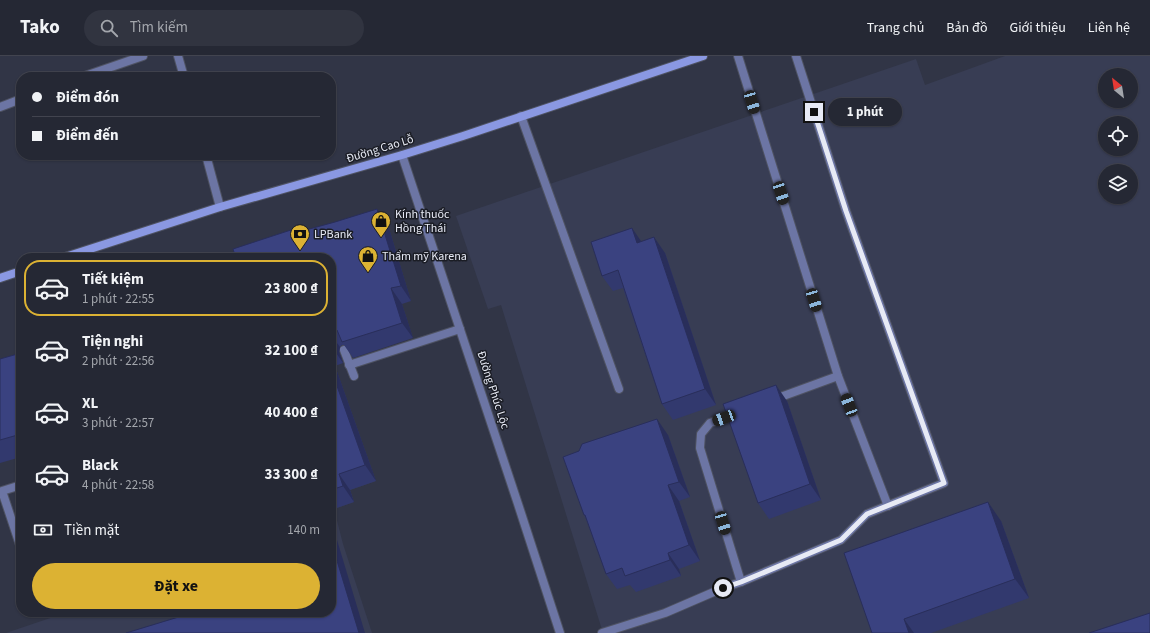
<!DOCTYPE html>
<html lang="vi">
<meta charset="utf-8">
<style>
body{margin:0;font-family:"Source Sans 3",sans-serif;background:#313440;color:#f1f3f6;height:100vh;display:flex;flex-direction:column;font-size:15px;white-space:nowrap}
*{box-sizing:border-box;margin:0}
p{font-size:13px;color:#a3a6ac}
.icon{flex:none;width:22px;height:22px;fill:none;stroke:currentColor;stroke-width:2;stroke-linecap:round;stroke-linejoin:round}
.map{position:relative;flex:1;overflow:hidden}
.drawer{position:absolute;left:16px;top:197px;width:320px;height:364px;display:flex;flex-direction:column;background:#252834;border-radius:16px;box-shadow:0 1px 3px #0004,0 0 0 1px #42444f}
.drawer>*{flex:none}
.banner{position:absolute;left:16px;top:16px;width:320px;height:88px;border-radius:16px;box-shadow:0 1px 3px #0004,0 0 0 1px #42444f;display:grid;align-content:center;height:88px;padding:0 16px;background:#252834}
.needle{width:26px;rotate:330deg}
.fabs{position:absolute;left:1098px;top:12px;display:grid;gap:8px}
.fabs a{display:grid;place-items:center;width:40px;height:40px;border-radius:50%;background:#252834;box-shadow:0 1px 3px #0004,0 0 0 1px #42444f;font-size:20px}
.end{position:absolute;width:18px;height:18px;margin:-9px;border:5px solid #e7eaf5;background:#111;box-shadow:0 0 0 2px #111}
.from{border-radius:50%}
.bubble{position:absolute;height:28px;border-radius:14px;background:#252834;box-shadow:0 1px 3px #0004,0 0 0 1px #42444f;font-size:13px;font-weight:700;line-height:28px;text-align:center}
.car{position:absolute;width:12px;height:24px;margin:-12px -6px;border-radius:5px;box-shadow:0 0 3px 1px #0007;background:linear-gradient(#222 24%,#8ab4d8 0 40%,#222 0 76%,#8ab4d8 0 86%,#222 0)}
.banner b{display:flex;align-items:center;gap:14px;height:38px;font-size:15px}
.banner b+b{border-top:1px solid #42444f}
.banner i{width:10px;height:10px;background:#f1f3f6}
ul{padding:7px 0 0;list-style:none}
li{display:flex;align-items:center;gap:12px;height:56px;margin:0 8px 6px;padding:0 8px;border:2px solid transparent;border-radius:16px}
li div{flex:1}
li b{display:block;font-size:15px}
li em{font-style:normal;font-weight:700}
li.on{border-color:#dcb233}
li>.icon{width:36px;height:36px;stroke-width:1.5}
.pay{display:flex;align-items:center;gap:10px;height:44px;padding:0 16px;font-size:15px}
.pay p{margin-inline-start:auto}
.button{display:flex;gap:8px;margin-top:auto;padding:8px 16px}
.button a{flex:1;height:46px;border-radius:24px;background:#dcb233;color:#111;font-size:16px;font-weight:700;line-height:46px;text-align:center}
header{display:flex;align-items:center;gap:24px;box-sizing:border-box;height:56px;padding:0 20px;background:#252834;border-bottom:1px solid #42444f}
header strong{font-size:19px}
nav{display:flex;gap:22px;margin-inline-start:auto;font-size:14px}
.search{width:280px;height:36px;background:#313440;display:flex;align-items:center;gap:10px;box-sizing:border-box;padding:0 14px;border-radius:22px;color:#a3a6ac;font-size:15px}
.map>svg:first-child{display:block}
.built{fill:#383d54;fill-rule:evenodd}
.lines{fill:none;stroke-linecap:round;stroke-linejoin:round}
.lane-casing{stroke:#4e5262;stroke-width:10}
.street-casing{stroke:#4e5262;stroke-width:10}
.secondary-casing{stroke:#4e5262;stroke-width:10}
.lane{stroke:#6c75a4;stroke-width:8}
.street{stroke:#6c75a4;stroke-width:8}
.secondary{stroke:#8a98e2;stroke-width:8}
.wall{fill:#32396e}
.shaded-wall{fill:#292e5a}
.building{fill:#3a4280;stroke:#292e5a}
.route{stroke:#e7eaf5;stroke-width:5}
.labels{text-anchor:middle;dominant-baseline:central;stroke-width:3;stroke-linejoin:round;paint-order:stroke}
.street-label{font-size:12px;fill:#e7eaf5;stroke:#1b1d25}
.poi-label{font-size:12px;fill:#e7eaf5;stroke:#1b1d25;text-anchor:start}
</style>
<header>
<strong>Tako</strong>
<div class="search"><svg class="icon" aria-label="search" viewBox="0 0 24 24"><circle cx="10" cy="10" r="6"/><path d="M15 15l6 6"/></svg>Tìm kiếm</div>
<nav><a>Trang chủ</a><a>Bản đồ</a><a>Giới thiệu</a><a>Liên hệ</a></nav>
</header>
<div class="map">
<svg width="1150" height="577" viewBox="0 0 1150 577">
<rect width="100%" height="100%" fill="#313546"/>
<g class="built">
<path d="M 1005,0 L 1150,0 L 1150,577 L 603,577 L 501,249 L 488,253 L 456,160 L 916,3 L 925,29 ZM 1105,19 L 1131,19 L 1131,45 L 1105,45 ZM 1105,67 L 1131,67 L 1131,93 L 1105,93 ZM 1105,115 L 1131,115 L 1131,141 L 1105,141 Z"/>
<path d="M 331,328 L 376,425 L 350,434 L 354,446 L 334,453 L 343,488 L 372,577 L 6,577 L 68,556 L 331,556 Z"/>
</g>
<g class="lines">
<defs>
<g id="lane">
<path d="M 738,0 L 838,320 L 888,450"/>
<path d="M 521,60 L 619,333"/>
<path d="M 344,294 L 354,320"/>
<path d="M 349,309 L 460,273"/>
<path d="M 775,343 L 838,320"/>
<path d="M 738,357 L 710,367 L 701,378 L 700,392 L 741,526"/>
<path d="M 21,429 L 2,435 L 21,492"/>
<path d="M 602,577 L 665,557 L 723,532 L 741,526 L 841,484 L 867,458 L 944,427 L 846,155 L 796,0"/>
</g>
<g id="street">
<path d="M 178,0 L 184,21"/>
<path d="M 82,21 L 143,0"/>
<path d="M 0,51 L 21,43"/>
<path d="M 206,99 L 220,151"/>
<path d="M 402,99 L 518,448 L 560,577"/>
</g>
<g id="secondary">
<path d="M 62,202 L 220,151 L 402,99 L 463,80 L 703,0"/>
<path d="M 0,222 L 21,215"/>
</g>
</defs>
<use href="#lane" class="lane-casing"/>
<use href="#street" class="street-casing"/>
<use href="#secondary" class="secondary-casing"/>
<use href="#lane" class="lane"/>
<use href="#street" class="street"/>
<use href="#secondary" class="secondary"/>
</g>
<g class="wall">
<path d="M 388,169 L 411,245 L 402,248 L 413,282 L 353,302 L 344,289 L 342,289 L 340,291 L 339,296 L 343,307 L 335,310 L 376,425 L 350,434 L 354,446 L 331,454 L 331,202 L 303,175 Z"/>
<path d="M 642,186 L 665,197 L 716,349 L 673,364 L 662,348 L 623,232 L 613,235 L 602,220 Z"/>
<path d="M 21,297 L 21,401 L 0,407 L 0,303 Z"/>
<path d="M 787,345 L 821,444 L 769,463 L 758,447 Z"/>
<path d="M 668,379 L 690,441 L 679,445 L 700,505 L 679,513 L 681,520 L 636,536 L 630,529 L 617,533 L 606,518 L 586,463 L 584,459 Z"/>
<path d="M 1001,465 L 1029,542 L 931,577 L 872,577 Z"/>
</g>
<g class="shaded-wall">
<path d="M 377,153 L 388,169 L 411,245 L 401,230 Z"/>
<path d="M 632,172 L 643,188 L 637,187 Z"/>
<path d="M 654,181 L 665,197 L 716,349 L 705,333 Z"/>
<path d="M 391,232 L 402,248 L 413,282 L 402,267 Z"/>
<path d="M 331,279 L 340,291 L 339,296 L 343,307 L 332,291 L 331,288 Z"/>
<path d="M 331,304 L 335,310 L 376,425 L 365,409 L 331,313 Z"/>
<path d="M 776,329 L 787,345 L 821,444 L 810,428 Z"/>
<path d="M 657,363 L 668,379 L 690,441 L 679,426 Z"/>
<path d="M 339,418 L 350,434 L 354,446 L 343,430 Z"/>
<path d="M 668,429 L 679,445 L 700,505 L 689,489 Z"/>
<path d="M 988,446 L 1001,465 L 1029,542 L 1015,523 Z"/>
<path d="M 331,464 L 365,577 L 359,577 L 331,485 Z"/>
<path d="M 668,497 L 679,513 L 681,520 L 670,504 Z"/>
<path d="M 904,563 L 914,577 L 909,577 Z"/>
</g>
<g class="building">
<path d="M 377,153 L 401,230 L 391,232 L 402,267 L 342,286 L 337,274 L 331,273 L 331,202 L 236,202 L 233,193 L 300,171 L 302,175 L 335,166 Z"/>
<path d="M 632,172 L 637,187 L 654,181 L 705,333 L 662,348 L 618,214 L 602,220 L 591,186 Z"/>
<path d="M 21,297 L 21,378 L 0,384 L 0,303 Z"/>
<path d="M 331,313 L 365,409 L 339,418 L 343,430 L 331,434 Z"/>
<path d="M 776,329 L 810,428 L 758,447 L 723,348 Z"/>
<path d="M 657,363 L 679,426 L 668,429 L 689,489 L 668,497 L 670,504 L 625,520 L 622,512 L 606,518 L 585,459 L 584,459 L 563,401 L 579,395 L 582,388 Z"/>
<path d="M 988,446 L 1015,523 L 904,563 L 909,577 L 872,577 L 844,497 Z"/>
<path d="M 331,485 L 359,577 L 126,577 L 195,556 L 331,556 Z"/>
<path d="M 1150,557 L 1150,577 L 1089,577 Z"/>
</g>
<g class="lines">
<path class="route" d="M 723,532 L 741,526 L 841,484 L 867,458 L 944,427 L 846,155 L 814,56"/>
</g>
<defs>
<symbol id="shop-pin" viewBox="-11 -11 22 30"><path d="M0 17L-7.5 6A9.5 9.5 0 1 1 7.5 6Z" fill="#dcb233" stroke="#1b1d25"/><path d="M-5-2.5h2.3a2.7 3.5 0 0 1 5.4 0H5L5.5 6h-11ZM-1.5-2.5h3a1.5 2.3 0 0 0-3 0Z" fill="#111"/></symbol>
<symbol id="bank-pin" viewBox="-11 -11 22 30"><path d="M0 17L-7.5 6A9.5 9.5 0 1 1 7.5 6Z" fill="#dcb233" stroke="#1b1d25"/><path d="M-6-4H6V4H-6ZM0-2.3a2.3 2.3 0 1 0 0 4.6a2.3 2.3 0 1 0 0-4.6Z" fill="#111"/></symbol>
</defs>
<g fill-rule="evenodd">
<use href="#shop-pin" x="370" y="154" width="22" height="30"/>
<use href="#bank-pin" x="289" y="167" width="22" height="30"/>
<use href="#shop-pin" x="357" y="189" width="22" height="30"/>
</g>
<g class="labels">
<g class="street-label">
<text transform="translate(380 93) rotate(-17)">Đường Cao Lỗ</text>
<text transform="translate(493 334) rotate(72)">Đường Phúc Lộc</text>
</g>
<g class="poi-label">
<text x="395" y="158">Kính thuốc<tspan x="395" dy="14">Hồng Thái</tspan></text>
<text x="314" y="178">LPBank</text>
<text x="382" y="200">Thẩm mỹ Karena</text>
</g>
</g>
</svg>
<div class="fabs">
<a><svg class="needle" viewBox="-14 -14 28 28"><path d="M0-13l5 13h-10z" fill="#e53935"/><path d="M0 13l5-13h-10z" fill="#a3a6ac"/></svg></a>
<a><svg class="icon" aria-label="locate" viewBox="0 0 24 24"><circle cx="12" cy="12" r="6"/><path d="M12 2v4M12 18v4M2 12h4M18 12h4"/></svg></a>
<a><svg class="icon" aria-label="layers" viewBox="0 0 24 24"><path d="M12 4l9 5-9 5-9-5zM3 14l9 5 9-5"/></svg></a>
</div>
<i class="end from" style="left:723px;top:532px"></i>
<i class="end" style="left:814px;top:56px"></i>
<div class="bubble" style="left:828px;top:42px;width:74px">1 phút</div>
<i class="car" style="left:752px;top:46px;rotate:163deg"></i>
<i class="car" style="left:781px;top:137px;rotate:162deg"></i>
<i class="car" style="left:814px;top:244px;rotate:163deg"></i>
<i class="car" style="left:849px;top:349px;rotate:339deg"></i>
<i class="car" style="left:724px;top:362px;rotate:250deg"></i>
<i class="car" style="left:723px;top:467px;rotate:163deg"></i>
<div class="banner">
<b><i class="from"></i>Điểm đón</b>
<b><i></i>Điểm đến</b>
</div>
<section class="drawer">
<ul>
<li class="on"><svg class="icon" aria-label="car" viewBox="0 0 24 24"><path d="M5 17H2v-5l4-1 3-4h7l3 4 3 1v5h-3M9 17h6M6 11h13"/><circle cx="7" cy="17" r="2"/><circle cx="17" cy="17" r="2"/></svg><div><b>Tiết kiệm</b><p>1 phút · 22:55</p></div><em>23 800 ₫</em></li>
<li><svg class="icon" aria-label="car" viewBox="0 0 24 24"><path d="M5 17H2v-5l4-1 3-4h7l3 4 3 1v5h-3M9 17h6M6 11h13"/><circle cx="7" cy="17" r="2"/><circle cx="17" cy="17" r="2"/></svg><div><b>Tiện nghi</b><p>2 phút · 22:56</p></div><em>32 100 ₫</em></li>
<li><svg class="icon" aria-label="car" viewBox="0 0 24 24"><path d="M5 17H2v-5l4-1 3-4h7l3 4 3 1v5h-3M9 17h6M6 11h13"/><circle cx="7" cy="17" r="2"/><circle cx="17" cy="17" r="2"/></svg><div><b>XL</b><p>3 phút · 22:57</p></div><em>40 400 ₫</em></li>
<li><svg class="icon" aria-label="car" viewBox="0 0 24 24"><path d="M5 17H2v-5l4-1 3-4h7l3 4 3 1v5h-3M9 17h6M6 11h13"/><circle cx="7" cy="17" r="2"/><circle cx="17" cy="17" r="2"/></svg><div><b>Black</b><p>4 phút · 22:58</p></div><em>33 300 ₫</em></li>
</ul>
<div class="pay"><svg class="icon" aria-label="cash" viewBox="0 0 24 24"><path d="M3 7h18v10H3z"/><circle cx="12" cy="12" r="2"/></svg>Tiền mặt<p>140 m</p></div>
<div class="button"><a>Đặt xe</a></div>
</section>
</div>
